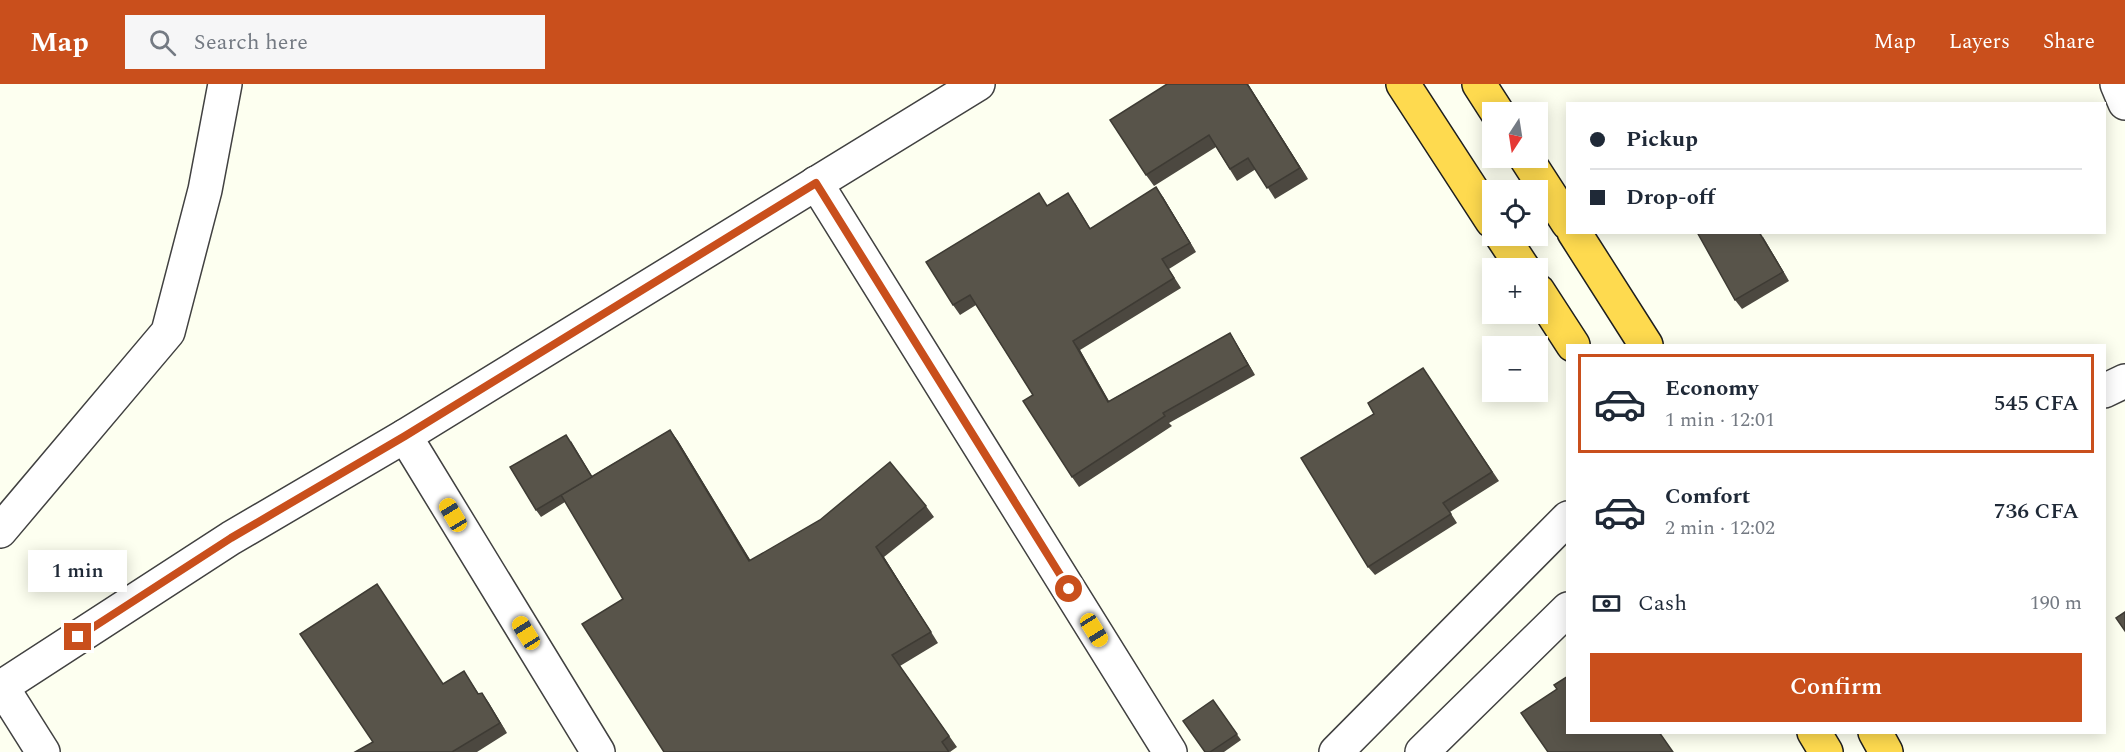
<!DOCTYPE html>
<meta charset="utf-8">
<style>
body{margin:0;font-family:Spectral,serif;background:#f6f6f7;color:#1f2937;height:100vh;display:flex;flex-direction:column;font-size:22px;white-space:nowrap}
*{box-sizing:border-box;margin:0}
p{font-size:20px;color:#747a83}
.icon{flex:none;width:33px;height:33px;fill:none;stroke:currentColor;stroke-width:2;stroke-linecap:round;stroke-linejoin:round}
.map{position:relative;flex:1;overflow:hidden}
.drawer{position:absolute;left:1566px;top:260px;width:540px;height:390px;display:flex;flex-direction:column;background:#fff;border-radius:0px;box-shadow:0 3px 15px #0003}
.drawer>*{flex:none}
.hud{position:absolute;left:1566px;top:18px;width:540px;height:132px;border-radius:0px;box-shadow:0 3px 15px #0003;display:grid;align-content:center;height:132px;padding:0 24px;background:#fff}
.needle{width:39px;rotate:192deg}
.buttons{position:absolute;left:1482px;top:18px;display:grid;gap:12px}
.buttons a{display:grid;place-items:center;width:66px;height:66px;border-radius:0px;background:#fff;box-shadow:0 3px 15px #0003;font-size:30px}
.end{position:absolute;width:27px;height:27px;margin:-14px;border:8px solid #c94f1c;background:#fff;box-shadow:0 0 0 3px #fff}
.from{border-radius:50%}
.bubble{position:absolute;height:42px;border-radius:0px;background:#fff;box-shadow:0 3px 15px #0003;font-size:20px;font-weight:600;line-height:42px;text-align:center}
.car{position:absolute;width:18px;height:36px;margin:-18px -9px;border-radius:8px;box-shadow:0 0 4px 2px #0007;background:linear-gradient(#f5c518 24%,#345 0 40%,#f5c518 0 76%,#345 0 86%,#f5c518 0)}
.hud b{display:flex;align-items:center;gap:21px;height:57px;font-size:22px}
.hud b+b{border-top:2px solid #e0e1e3}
.hud i{width:15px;height:15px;background:#1f2937}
ul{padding:10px 0 0;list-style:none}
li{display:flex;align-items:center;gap:18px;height:99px;margin:0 12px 9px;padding:0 12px;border:3px solid transparent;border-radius:0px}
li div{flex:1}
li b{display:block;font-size:22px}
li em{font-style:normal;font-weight:600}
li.on{border-color:#c94f1c}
li>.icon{width:54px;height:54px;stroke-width:1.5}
.pay{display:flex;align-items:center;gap:15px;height:66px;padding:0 24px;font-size:22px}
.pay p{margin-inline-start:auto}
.action{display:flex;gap:12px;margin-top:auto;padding:12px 24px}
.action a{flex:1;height:69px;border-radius:0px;background:#c94f1c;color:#fff;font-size:24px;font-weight:600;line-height:69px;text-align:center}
header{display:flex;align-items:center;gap:36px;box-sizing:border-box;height:84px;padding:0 30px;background:#c94f1c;color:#fff}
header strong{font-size:28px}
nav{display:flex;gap:33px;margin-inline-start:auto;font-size:21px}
.search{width:420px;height:54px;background:#f6f6f7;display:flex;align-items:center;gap:15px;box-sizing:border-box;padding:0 21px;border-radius:0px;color:#747a83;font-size:22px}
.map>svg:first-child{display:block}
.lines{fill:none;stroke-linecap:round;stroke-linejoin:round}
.minor-casing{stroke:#414141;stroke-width:36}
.highway-casing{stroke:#1f1f1f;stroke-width:36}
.minor{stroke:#fff;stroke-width:33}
.highway{stroke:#feda4f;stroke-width:33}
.wall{fill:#4c4840}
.shaded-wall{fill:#3e3b34}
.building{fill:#58544a;stroke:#3e3b34;stroke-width:1.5}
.route{stroke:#c94f1c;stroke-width:8}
</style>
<header>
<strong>Map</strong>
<div class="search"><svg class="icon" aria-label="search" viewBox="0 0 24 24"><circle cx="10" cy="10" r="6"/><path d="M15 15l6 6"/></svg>Search here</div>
<nav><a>Map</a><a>Layers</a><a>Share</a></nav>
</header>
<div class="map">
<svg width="2125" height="668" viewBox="0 0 2125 668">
<rect width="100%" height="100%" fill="#fdfff0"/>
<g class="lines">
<defs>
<g id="minor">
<path d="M 2117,0 L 2125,19"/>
<path d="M 816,99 L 1170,668"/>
<path d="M 2104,307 L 2125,297"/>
<path d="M 405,352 L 598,668"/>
<path d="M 0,447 L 168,248 L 205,106 L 225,0"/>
<path d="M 2,603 L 43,668"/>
<path d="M 0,604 L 231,454 L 405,352 L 978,0"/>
<path d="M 1336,668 L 1568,434"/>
<path d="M 1422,668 L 1568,525"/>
</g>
<g id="highway">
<path d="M 1403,0 L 1492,137"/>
<path d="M 1479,0 L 1497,28"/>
<path d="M 1526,74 L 1568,139"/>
<path d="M 1574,148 L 1646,261"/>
<path d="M 1502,152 L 1523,184"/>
<path d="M 1538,207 L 1573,261"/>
<path d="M 1814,648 L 1826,668"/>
<path d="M 1875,648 L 1886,668"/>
</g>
</defs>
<use href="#minor" class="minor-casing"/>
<use href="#highway" class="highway-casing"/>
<use href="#minor" class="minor"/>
<use href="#highway" class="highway"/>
</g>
<g class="wall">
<path d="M 1248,0 L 1308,95 L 1275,115 L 1256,85 L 1237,97 L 1216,63 L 1154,102 L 1146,91 Z"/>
<path d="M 1163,113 L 1196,168 L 1169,185 L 1181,204 L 1080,266 L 1109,317 L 1230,249 L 1236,259 L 1255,291 L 1169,339 L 1172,342 L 1079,403 L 1072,393 L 1033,311 L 976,221 L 960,231 L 953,221 L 1047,122 L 1075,119 L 1090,144 Z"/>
<path d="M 1763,153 L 1789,197 L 1742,225 L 1735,216 Z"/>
<path d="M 1423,284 L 1499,397 L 1450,428 L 1457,439 L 1375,491 L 1368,483 Z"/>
<path d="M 670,346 L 678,357 L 750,476 L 926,422 L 934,433 L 884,473 L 938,559 L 900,582 L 957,663 L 950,668 L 565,418 L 541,433 L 536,426 L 571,357 L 592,392 Z"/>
<path d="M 471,598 L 479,610 L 482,609 L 507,649 L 477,668 L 355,668 L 373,658 L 443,600 Z"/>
<path d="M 1213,616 L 1241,656 L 1224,668 L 1205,668 Z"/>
</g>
<g class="shaded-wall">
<path d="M 1247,0 L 1248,0 L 1308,95 L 1300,84 Z"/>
<path d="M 1156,103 L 1163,113 L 1196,168 L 1190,159 Z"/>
<path d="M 1760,148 L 1763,153 L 1789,197 L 1783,188 Z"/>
<path d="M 1230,249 L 1236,259 L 1255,291 L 1248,281 Z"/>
<path d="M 1073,257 L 1080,266 L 1115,328 L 1108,318 Z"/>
<path d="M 670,346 L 678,357 L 757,487 L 749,477 Z"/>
<path d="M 876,463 L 884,473 L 938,559 L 931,548 Z"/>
<path d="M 482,609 L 489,619 L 507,649 L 500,639 Z"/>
</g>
<g class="building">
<path d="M 1167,0 L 1247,0 L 1300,84 L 1267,104 L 1248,74 L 1230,85 L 1209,51 L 1146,91 L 1110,36 Z"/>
<path d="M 1156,103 L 1190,159 L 1162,175 L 1174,194 L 1073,257 L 1108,318 L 1230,249 L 1248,281 L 1163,329 L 1165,332 L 1072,393 L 1023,317 L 1033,311 L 970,211 L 953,221 L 926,178 L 1039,109 L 1047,122 L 1068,109 L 1090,145 Z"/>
<path d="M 1697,148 L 1759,148 L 1783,188 L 1735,216 Z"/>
<path d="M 1423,284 L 1492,388 L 1443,419 L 1451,430 L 1368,483 L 1301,374 L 1374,330 L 1368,319 Z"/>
<path d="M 670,346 L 749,477 L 820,436 L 890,378 L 926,422 L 876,463 L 931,548 L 892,571 L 949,652 L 942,658 L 949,668 L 664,668 L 582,540 L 623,515 L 561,411 Z"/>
<path d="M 566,351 L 592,393 L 536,426 L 510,383 Z"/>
<path d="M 377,500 L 443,600 L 464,587 L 478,610 L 482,609 L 500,639 L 452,668 L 355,668 L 373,658 L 300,550 Z"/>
<path d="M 2125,528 L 2125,547 L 2116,534 Z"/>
<path d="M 1568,592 L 1568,648 L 1659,648 L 1673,668 L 1548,668 L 1521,629 L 1557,605 L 1554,601 Z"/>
<path d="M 1213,616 L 1237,650 L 1210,668 L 1205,668 L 1183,637 Z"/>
</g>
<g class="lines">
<path class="route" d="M 78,553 L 231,454 L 405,352 L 816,99 L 1069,505"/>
</g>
</svg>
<div class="buttons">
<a><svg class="needle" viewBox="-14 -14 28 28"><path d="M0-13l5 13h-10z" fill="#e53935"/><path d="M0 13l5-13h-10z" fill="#747a83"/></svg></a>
<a><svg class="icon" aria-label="locate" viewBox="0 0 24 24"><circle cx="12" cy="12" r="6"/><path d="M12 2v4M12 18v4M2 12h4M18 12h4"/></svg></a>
<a>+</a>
<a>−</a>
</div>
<i class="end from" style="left:1069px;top:505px"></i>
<i class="end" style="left:78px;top:553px"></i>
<div class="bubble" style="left:28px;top:466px;width:99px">1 min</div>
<i class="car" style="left:453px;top:431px;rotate:329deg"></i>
<i class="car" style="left:1094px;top:546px;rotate:148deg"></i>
<i class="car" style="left:526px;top:549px;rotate:328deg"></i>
<div class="hud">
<b><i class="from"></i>Pickup</b>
<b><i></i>Drop-off</b>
</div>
<section class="drawer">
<ul>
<li class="on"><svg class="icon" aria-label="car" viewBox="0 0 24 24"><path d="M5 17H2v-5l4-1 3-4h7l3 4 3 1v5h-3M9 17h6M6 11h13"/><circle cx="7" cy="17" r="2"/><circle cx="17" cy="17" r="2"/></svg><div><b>Economy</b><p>1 min · 12:01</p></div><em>545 CFA</em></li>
<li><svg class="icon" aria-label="car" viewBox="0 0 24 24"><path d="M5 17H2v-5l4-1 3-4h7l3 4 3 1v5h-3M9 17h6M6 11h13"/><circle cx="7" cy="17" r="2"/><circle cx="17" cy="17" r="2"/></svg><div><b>Comfort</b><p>2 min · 12:02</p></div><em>736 CFA</em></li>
</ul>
<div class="pay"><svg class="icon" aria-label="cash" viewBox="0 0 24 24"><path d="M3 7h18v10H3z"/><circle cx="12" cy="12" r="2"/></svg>Cash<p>190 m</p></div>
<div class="action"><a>Confirm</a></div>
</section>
</div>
